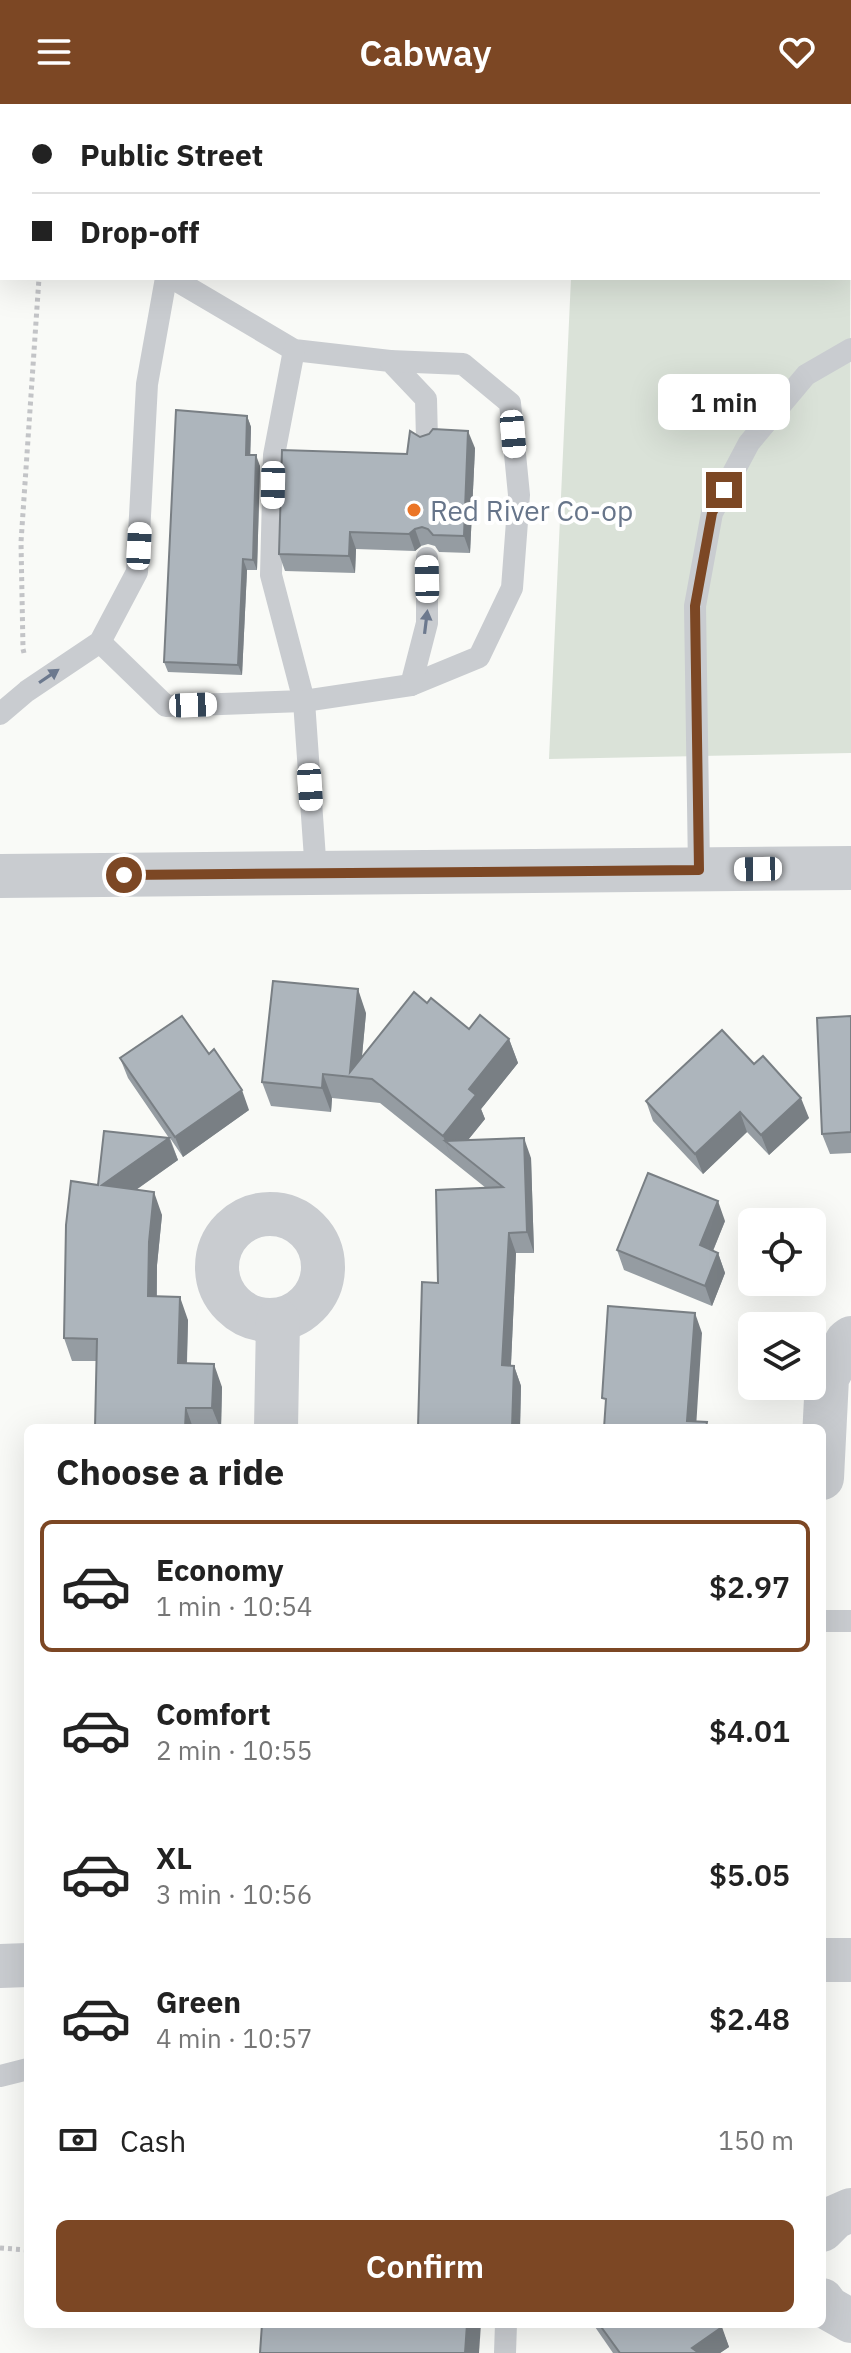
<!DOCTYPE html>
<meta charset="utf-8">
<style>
body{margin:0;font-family:"IBM Plex Sans",sans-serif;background:#f6f6f6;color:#222;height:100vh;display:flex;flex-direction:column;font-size:30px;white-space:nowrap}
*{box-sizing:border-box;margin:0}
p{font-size:26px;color:#767676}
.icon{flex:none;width:44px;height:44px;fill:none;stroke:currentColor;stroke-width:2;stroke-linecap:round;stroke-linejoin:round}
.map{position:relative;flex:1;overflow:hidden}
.sheet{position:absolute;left:24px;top:1320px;width:802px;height:904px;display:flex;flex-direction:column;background:#fff;border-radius:12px;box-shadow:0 8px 32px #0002}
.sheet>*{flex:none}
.banner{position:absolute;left:0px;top:0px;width:852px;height:176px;box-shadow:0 8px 32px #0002;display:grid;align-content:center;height:176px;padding:0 32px;background:#fff}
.controls{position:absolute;left:738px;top:1104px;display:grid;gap:16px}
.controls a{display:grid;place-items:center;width:88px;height:88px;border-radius:12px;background:#fff;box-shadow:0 8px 32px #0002;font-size:40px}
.end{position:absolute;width:36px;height:36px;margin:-18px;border:10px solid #7c4724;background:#fff;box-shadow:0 0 0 4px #fff}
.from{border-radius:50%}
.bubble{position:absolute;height:56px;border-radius:12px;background:#fff;box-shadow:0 8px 32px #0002;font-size:26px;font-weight:600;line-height:56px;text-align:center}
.car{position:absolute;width:24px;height:48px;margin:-24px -12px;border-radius:10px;box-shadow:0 0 6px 2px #0007;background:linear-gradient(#fff 24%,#345 0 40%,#fff 0 76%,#345 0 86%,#fff 0)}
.banner b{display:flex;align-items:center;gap:28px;height:76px;font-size:30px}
.banner b+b{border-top:2px solid #e0e0e0}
.banner i{width:20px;height:20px;background:#222}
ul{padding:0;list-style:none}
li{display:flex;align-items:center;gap:24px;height:132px;margin:0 16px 12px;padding:0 16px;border:4px solid transparent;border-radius:12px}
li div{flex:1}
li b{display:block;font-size:30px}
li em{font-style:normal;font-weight:600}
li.active{border-color:#7c4724}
li>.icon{width:72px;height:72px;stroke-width:1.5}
h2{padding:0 32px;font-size:36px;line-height:96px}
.pay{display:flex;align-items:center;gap:20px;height:88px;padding:0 32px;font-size:30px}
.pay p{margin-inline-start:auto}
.action{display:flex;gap:16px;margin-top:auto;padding:16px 32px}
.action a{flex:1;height:92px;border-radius:12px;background:#7c4724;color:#fff;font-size:32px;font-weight:600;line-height:92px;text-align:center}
header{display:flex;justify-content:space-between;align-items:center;height:104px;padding:0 32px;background:#7c4724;color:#fff;font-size:36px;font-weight:600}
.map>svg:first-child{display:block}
.green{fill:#dae2d8}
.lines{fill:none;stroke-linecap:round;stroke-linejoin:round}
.primary-casing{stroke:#bcbfc4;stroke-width:46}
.path{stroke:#c3c4c7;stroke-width:5;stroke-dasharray:4 4;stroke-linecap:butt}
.lane{stroke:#c9ccd0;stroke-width:22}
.street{stroke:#c9ccd0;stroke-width:44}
.primary{stroke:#fff;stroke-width:44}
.wall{fill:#959ca2}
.shaded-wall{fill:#797f84}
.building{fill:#adb5bc;stroke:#797f84;stroke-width:2}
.oneway{fill:#6c798e}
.route{stroke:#7c4724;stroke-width:10}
.poi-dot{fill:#eb7526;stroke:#fff;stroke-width:3}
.labels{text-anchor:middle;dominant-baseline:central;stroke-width:8;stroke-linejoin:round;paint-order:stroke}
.poi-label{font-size:28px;fill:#67758a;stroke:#fff;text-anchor:start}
</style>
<header><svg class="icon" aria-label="menu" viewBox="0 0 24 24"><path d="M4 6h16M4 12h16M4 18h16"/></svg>Cabway<svg class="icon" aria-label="heart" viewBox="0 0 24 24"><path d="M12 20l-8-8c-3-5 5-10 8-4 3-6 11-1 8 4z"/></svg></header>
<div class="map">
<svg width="851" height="2249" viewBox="0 0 851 2249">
<rect width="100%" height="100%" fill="#f9faf7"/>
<path class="green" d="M 850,27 L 851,649 L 549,655 L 571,174 L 850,174 Z"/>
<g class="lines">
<defs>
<g id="primary">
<path d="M 5,2 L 5,0"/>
<path d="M 0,75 L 2,51"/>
</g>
</defs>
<use href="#primary" class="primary-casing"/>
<g class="path">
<path d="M 76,0 L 77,2"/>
<path d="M 24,549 L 23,545 L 21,438 L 39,174"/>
<path d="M 0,2144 L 28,2146"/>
</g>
<g class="lane">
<path d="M 172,174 L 294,246 L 390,257 L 426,295 L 427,336"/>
<path d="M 294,246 L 274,351 L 271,471 L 304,597 L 316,769"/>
<path d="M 100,538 L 166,602 L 304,597 L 411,581 L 479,553 L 512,484 L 519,391 L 510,299 L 463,260 L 390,257"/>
<path d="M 411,581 L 427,519 L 427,454"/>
<path d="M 0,610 L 27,587 L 100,538 L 137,468 L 147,280 L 166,174"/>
<path d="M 699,766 L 695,502 L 712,409 L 749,339 L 806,271 L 851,245"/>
<path d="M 822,1517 L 851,1517"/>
<path d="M 0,1972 L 28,1965"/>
<path d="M 505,2249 L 506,2220"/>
</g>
<g class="street">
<path d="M 0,772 L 851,764"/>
<circle cx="270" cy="1163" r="53"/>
<path d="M 276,1324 L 278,1217"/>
<path d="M 822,1374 L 827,1274 L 847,1237 L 851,1234"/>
<path d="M 822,1856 L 851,1856"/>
<path d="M 0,1862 L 28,1861"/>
<path d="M 822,2126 L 835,2113 L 851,2106"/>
<path d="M 822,2196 L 828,2204 L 851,2217"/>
</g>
<use href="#primary" class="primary"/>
</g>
<g class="wall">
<path d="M 247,312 L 251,323 L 250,351 L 260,362 L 257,466 L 247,466 L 242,571 L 168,568 L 164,558 Z"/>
<path d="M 420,333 L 475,344 L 470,449 L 439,448 L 435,442 L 428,440 L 421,442 L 415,447 L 356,445 L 355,469 L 285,467 L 279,450 L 407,350 Z"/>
<path d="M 427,899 L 469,925 L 509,935 L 518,959 L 481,1005 L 485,1015 L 468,1036 L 531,1054 L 534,1149 L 516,1149 L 511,1261 L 514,1262 L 521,1282 L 520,1324 L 418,1324 L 438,1179 L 486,1084 L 380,999 L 332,994 L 331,1008 L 271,1002 L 262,978 L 366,909 L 362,952 Z"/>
<path d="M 851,912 L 851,1049 L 830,1050 L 822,1030 Z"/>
<path d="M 120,954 L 249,1006 L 183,1053 L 170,1034 L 178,1056 L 136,1086 L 162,1111 L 157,1161 L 157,1192 L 188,1216 L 187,1260 L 222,1283 L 221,1324 L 95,1324 L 97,1257 L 72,1257 L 64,1234 L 98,1081 L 169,1034 L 128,974 Z"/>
<path d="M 754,960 L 809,1014 L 769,1051 L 747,1028 L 703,1070 L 653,1017 L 646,997 Z"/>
<path d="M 725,1117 L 713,1147 L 718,1149 L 725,1169 L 712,1202 L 624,1166 L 617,1146 Z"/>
<path d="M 593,2220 L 720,2220 L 729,2243 L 720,2249 L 613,2249 Z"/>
</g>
<g class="shaded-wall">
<path d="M 247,312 L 251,323 L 250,362 L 246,351 Z"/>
<path d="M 468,327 L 475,344 L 470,449 L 464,432 Z"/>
<path d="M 256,351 L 260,362 L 257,466 L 253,456 Z"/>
<path d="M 415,425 L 421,442 L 415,447 L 409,430 Z"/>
<path d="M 350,428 L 356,445 L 355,469 L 349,452 Z"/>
<path d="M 243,455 L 247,466 L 242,571 L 238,561 Z"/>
<path d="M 358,885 L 366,909 L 360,973 L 350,968 Z"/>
<path d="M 509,935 L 518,959 L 481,1005 L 485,1015 L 459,1047 L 445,1037 L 452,1056 L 443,1032 L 469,985 Z"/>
<path d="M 323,970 L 332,994 L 331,1008 L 322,984 Z"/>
<path d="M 242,986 L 249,1006 L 183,1053 L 175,1033 Z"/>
<path d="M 801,994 L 809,1014 L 769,1051 L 761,1031 Z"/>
<path d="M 740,1008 L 747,1028 L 703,1070 L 695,1050 Z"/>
<path d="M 169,1034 L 178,1056 L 110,1104 L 102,1081 Z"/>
<path d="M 524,1034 L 531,1054 L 534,1149 L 527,1128 Z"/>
<path d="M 154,1088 L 162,1111 L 157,1161 L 156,1215 L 148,1192 L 149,1138 Z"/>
<path d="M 718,1097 L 725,1117 L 707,1161 L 700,1141 Z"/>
<path d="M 509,1129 L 516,1149 L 510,1281 L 502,1261 Z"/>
<path d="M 718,1149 L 725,1169 L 712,1202 L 705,1182 Z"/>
<path d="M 180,1193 L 188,1216 L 186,1282 L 178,1259 Z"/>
<path d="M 695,1209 L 702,1229 L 696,1324 L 687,1317 Z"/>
<path d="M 214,1260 L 222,1283 L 221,1324 L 220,1324 L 212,1304 Z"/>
<path d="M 514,1262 L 521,1282 L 520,1324 L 512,1324 Z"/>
<path d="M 186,1304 L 193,1324 L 185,1324 Z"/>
<path d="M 467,2220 L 481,2220 L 479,2249 L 465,2249 Z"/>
<path d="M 722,2223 L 729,2243 L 720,2249 L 694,2249 L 692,2244 Z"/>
</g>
<g class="building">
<path d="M 176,306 L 247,312 L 246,351 L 256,351 L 253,456 L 243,455 L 238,561 L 164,558 Z"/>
<path d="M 433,325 L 468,327 L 464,432 L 433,431 L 428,425 L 422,423 L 415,425 L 409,430 L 350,428 L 349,452 L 279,450 L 282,346 L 407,350 L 410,327 L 420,333 L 429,330 Z"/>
<path d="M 273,877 L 358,885 L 350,968 L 414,888 L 427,899 L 431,894 L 469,925 L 480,911 L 509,935 L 469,985 L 476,991 L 443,1032 L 372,975 L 323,970 L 322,984 L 262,978 Z"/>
<path d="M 182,912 L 209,950 L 214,945 L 242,986 L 175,1033 L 120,954 Z"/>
<path d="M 851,912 L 851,1028 L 822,1030 L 817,914 Z"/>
<path d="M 722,926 L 754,960 L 763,952 L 801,994 L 761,1031 L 740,1008 L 695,1050 L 646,997 Z"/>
<path d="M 104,1027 L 169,1034 L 102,1081 L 154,1088 L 149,1138 L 148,1192 L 180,1193 L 178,1259 L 214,1260 L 212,1304 L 186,1304 L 185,1324 L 95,1324 L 97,1235 L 64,1234 L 66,1121 L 71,1077 L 98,1081 Z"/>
<path d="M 524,1034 L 527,1128 L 509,1129 L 502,1261 L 514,1262 L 512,1324 L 418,1324 L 422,1178 L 438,1179 L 436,1086 L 503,1083 L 445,1037 Z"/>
<path d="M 648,1069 L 718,1097 L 700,1141 L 718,1149 L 705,1182 L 617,1146 Z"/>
<path d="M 608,1202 L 695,1209 L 687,1317 L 707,1318 L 706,1324 L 604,1324 L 606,1295 L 602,1294 Z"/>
<path d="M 262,2220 L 467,2220 L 465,2249 L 260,2249 Z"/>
<path d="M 599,2220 L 720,2220 L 722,2223 L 692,2244 L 699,2249 L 620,2249 Z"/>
</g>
<defs><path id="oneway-solid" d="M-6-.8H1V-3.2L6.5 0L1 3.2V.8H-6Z" transform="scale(2)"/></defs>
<g class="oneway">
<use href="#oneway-solid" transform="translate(426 518) rotate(-83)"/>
<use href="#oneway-solid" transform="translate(49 572) rotate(-34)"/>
</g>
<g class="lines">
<path class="route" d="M 124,771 L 699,766 L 695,502 L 712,409 L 724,386"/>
</g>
<circle class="poi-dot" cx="414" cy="406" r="8"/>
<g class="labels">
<g class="poi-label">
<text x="430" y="406">Red River Co-op</text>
</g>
</g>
</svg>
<div class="controls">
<a><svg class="icon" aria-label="locate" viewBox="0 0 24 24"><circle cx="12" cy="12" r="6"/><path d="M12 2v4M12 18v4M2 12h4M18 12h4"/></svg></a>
<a><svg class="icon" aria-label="layers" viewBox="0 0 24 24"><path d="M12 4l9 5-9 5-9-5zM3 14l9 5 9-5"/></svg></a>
</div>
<i class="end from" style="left:124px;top:771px"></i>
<i class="end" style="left:724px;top:386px"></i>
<div class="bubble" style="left:658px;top:270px;width:132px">1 min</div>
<i class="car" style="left:513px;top:330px;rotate:175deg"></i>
<i class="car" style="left:273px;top:381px;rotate:181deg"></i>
<i class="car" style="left:139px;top:442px;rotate:3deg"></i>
<i class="car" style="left:427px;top:475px;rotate:359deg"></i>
<i class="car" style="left:193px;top:601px;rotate:88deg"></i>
<i class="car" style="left:310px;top:683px;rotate:176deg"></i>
<i class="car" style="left:758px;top:765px;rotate:269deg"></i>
<div class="banner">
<b><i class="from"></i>Public Street</b>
<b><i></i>Drop-off</b>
</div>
<section class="sheet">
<h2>Choose a ride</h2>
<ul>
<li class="active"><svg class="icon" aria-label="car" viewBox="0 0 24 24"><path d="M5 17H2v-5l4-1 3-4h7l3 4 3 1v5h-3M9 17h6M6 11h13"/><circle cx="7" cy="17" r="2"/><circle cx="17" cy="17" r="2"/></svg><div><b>Economy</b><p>1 min · 10:54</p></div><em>$2.97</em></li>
<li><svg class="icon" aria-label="car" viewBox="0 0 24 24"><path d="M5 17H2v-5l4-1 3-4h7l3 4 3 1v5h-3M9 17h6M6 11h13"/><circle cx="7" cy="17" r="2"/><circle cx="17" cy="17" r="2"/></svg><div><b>Comfort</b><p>2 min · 10:55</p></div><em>$4.01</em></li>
<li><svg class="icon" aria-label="car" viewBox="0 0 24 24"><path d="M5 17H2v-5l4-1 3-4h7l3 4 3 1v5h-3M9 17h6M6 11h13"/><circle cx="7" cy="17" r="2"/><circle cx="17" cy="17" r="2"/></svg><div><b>XL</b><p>3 min · 10:56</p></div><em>$5.05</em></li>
<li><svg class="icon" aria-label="car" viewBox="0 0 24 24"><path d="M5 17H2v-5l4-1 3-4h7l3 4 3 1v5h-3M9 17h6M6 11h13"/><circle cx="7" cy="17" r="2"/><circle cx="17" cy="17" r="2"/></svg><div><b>Green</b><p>4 min · 10:57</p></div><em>$2.48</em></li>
</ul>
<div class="pay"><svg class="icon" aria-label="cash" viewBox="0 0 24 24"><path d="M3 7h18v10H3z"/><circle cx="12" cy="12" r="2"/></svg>Cash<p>150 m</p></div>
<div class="action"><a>Confirm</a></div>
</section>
</div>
